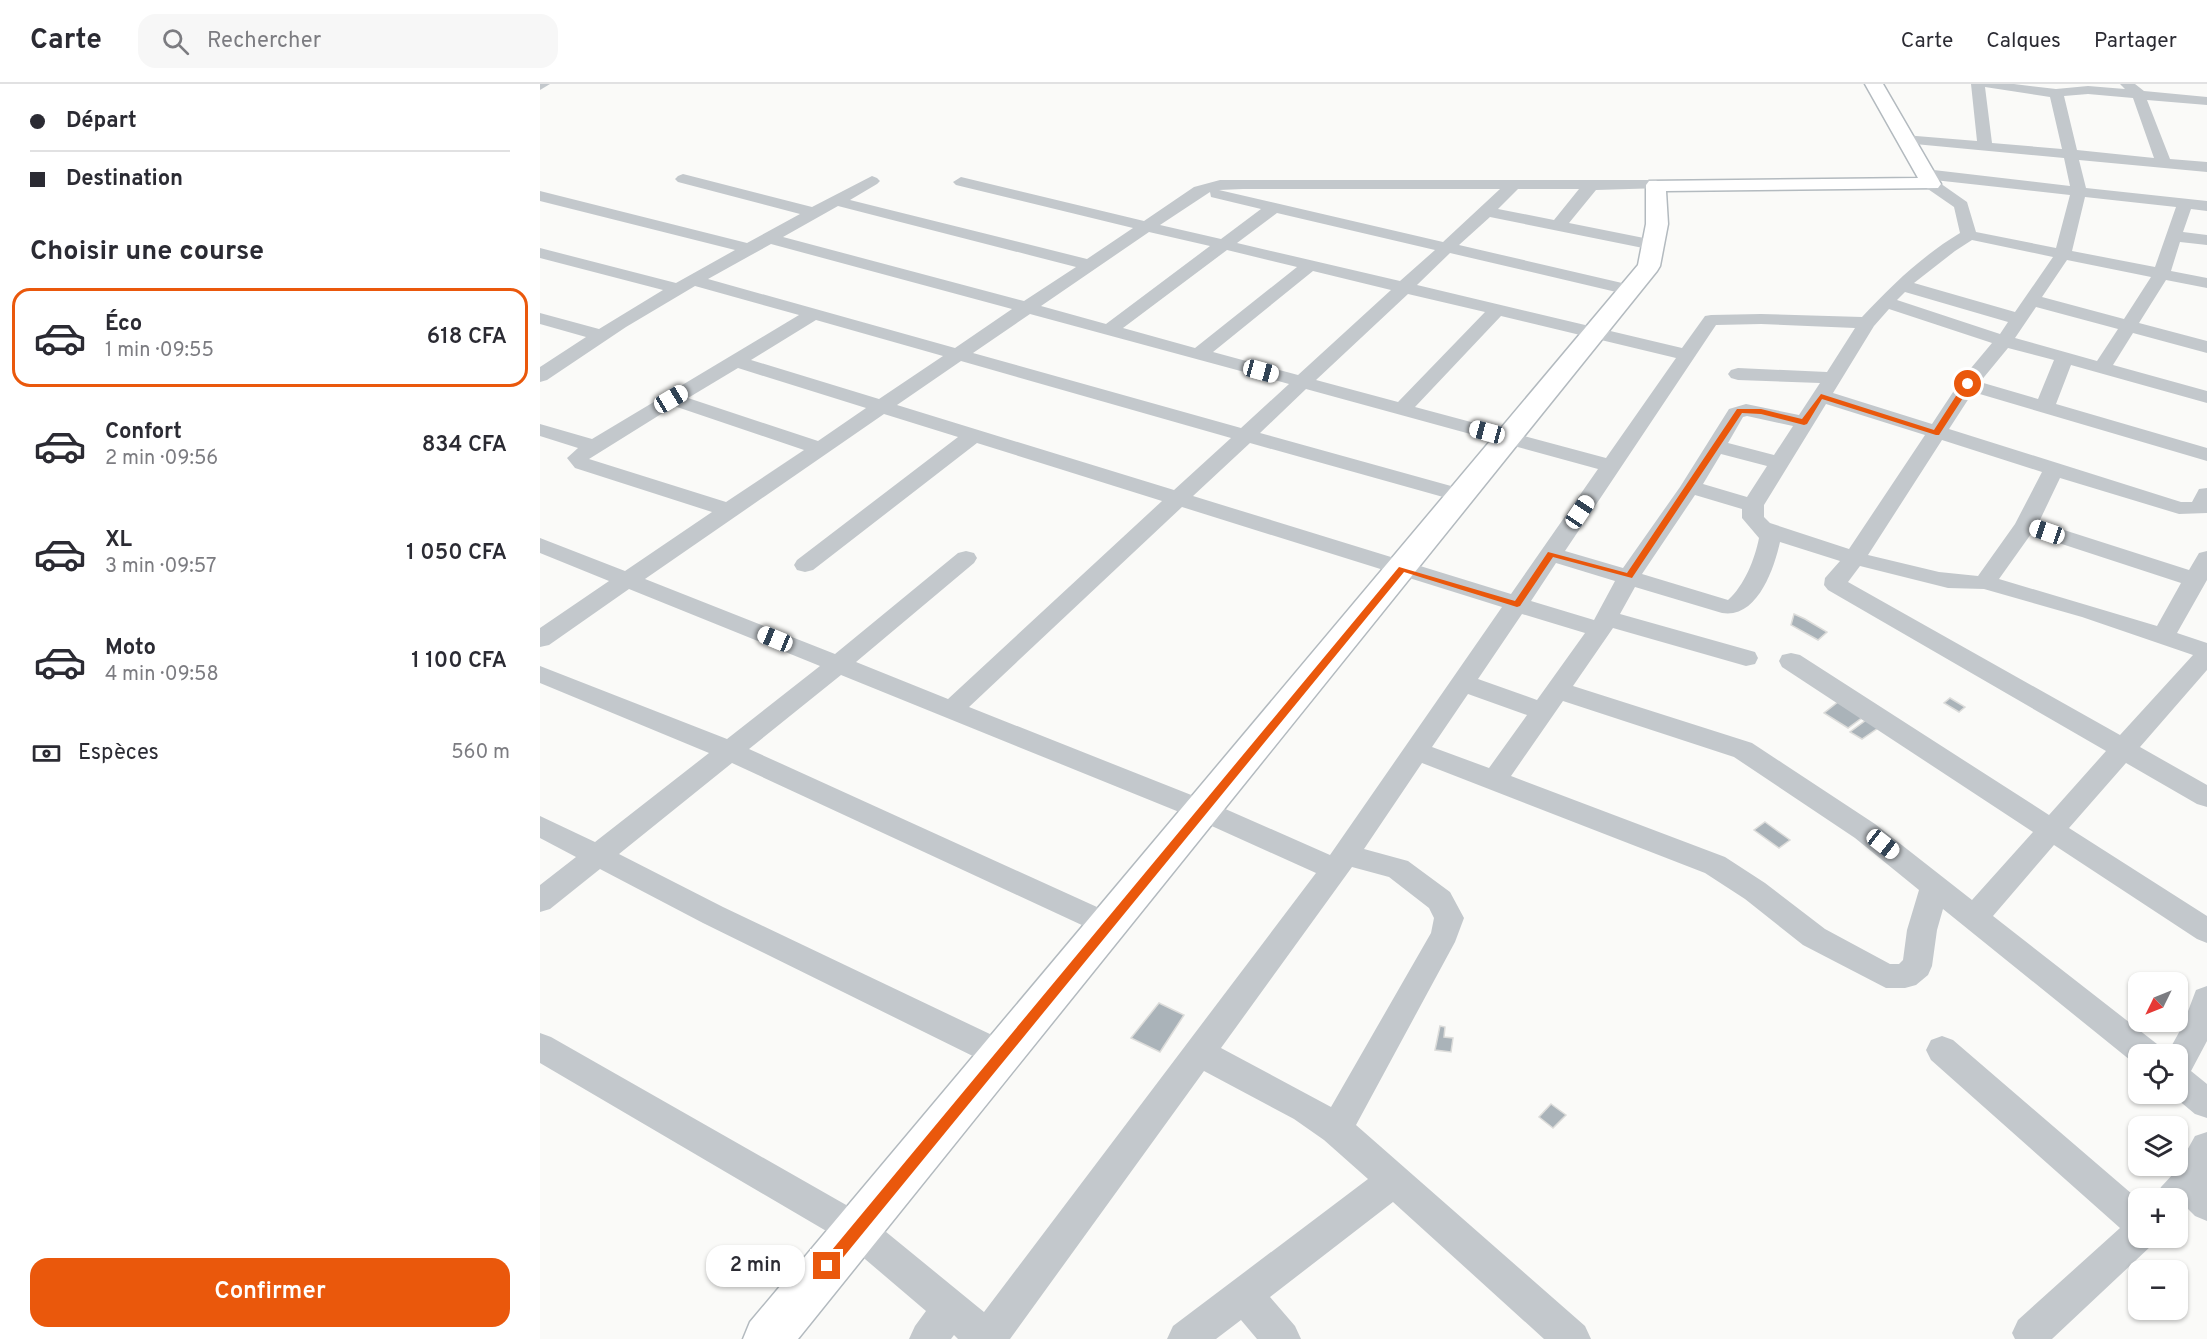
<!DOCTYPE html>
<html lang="fr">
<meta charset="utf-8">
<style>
body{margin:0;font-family:Overpass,sans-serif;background:#f7f7f7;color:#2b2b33;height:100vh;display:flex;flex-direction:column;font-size:22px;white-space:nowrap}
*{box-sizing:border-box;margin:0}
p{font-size:20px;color:#7c7c81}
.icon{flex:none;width:33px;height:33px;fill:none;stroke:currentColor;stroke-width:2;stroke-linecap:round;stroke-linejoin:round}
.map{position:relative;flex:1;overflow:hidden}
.drawer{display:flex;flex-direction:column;background:#fff;width:540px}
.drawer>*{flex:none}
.banner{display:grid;align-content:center;height:132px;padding:0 30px;background:#fff}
.needle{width:39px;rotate:227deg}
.tools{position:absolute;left:1588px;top:888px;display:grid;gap:12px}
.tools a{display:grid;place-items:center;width:60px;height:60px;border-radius:12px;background:#fff;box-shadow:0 2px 4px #0004;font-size:30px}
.end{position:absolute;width:27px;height:27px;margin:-14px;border:8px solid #ea580c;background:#fff;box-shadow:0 0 0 3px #fff}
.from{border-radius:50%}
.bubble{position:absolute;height:42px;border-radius:18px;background:#fff;box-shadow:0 2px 4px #0004;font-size:20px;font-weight:600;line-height:42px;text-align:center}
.car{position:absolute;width:18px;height:36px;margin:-18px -9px;border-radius:8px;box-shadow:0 0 4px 2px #0007;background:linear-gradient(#fff 24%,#345 0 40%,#fff 0 76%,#345 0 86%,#fff 0)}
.banner b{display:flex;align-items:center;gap:21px;height:57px;font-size:22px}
.banner b+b{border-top:2px solid #e1e1e2}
.banner i{width:15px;height:15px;background:#2b2b33}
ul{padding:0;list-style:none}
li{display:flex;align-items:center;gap:18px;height:99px;margin:0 12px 9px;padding:0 18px;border:3px solid transparent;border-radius:18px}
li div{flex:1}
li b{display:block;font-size:22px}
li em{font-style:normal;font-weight:600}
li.active{border-color:#ea580c}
li>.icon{width:54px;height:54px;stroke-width:1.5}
h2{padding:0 30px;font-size:27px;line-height:72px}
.pay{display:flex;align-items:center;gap:15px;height:66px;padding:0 30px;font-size:22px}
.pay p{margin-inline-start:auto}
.button{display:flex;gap:12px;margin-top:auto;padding:12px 30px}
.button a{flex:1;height:69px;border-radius:18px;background:#ea580c;color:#fff;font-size:24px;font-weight:600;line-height:69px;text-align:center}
header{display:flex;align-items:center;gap:36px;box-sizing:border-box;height:84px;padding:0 30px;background:#fff;border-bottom:2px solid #e1e1e2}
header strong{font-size:28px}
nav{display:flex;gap:33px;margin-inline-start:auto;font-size:21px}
.search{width:420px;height:54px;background:#f7f7f7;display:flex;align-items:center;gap:15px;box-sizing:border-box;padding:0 21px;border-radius:18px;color:#7c7c81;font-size:22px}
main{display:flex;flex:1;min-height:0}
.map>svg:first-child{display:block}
.building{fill:#aab3b9;stroke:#dcdcda;stroke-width:1.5}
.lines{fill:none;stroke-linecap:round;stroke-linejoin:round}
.secondary-casing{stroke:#b3babf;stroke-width:3}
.street{fill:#c3c8cc;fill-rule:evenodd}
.secondary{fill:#fff;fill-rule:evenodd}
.route{fill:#ea580c}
</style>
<header>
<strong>Carte</strong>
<div class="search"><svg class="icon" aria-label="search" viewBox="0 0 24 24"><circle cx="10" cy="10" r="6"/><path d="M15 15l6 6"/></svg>Rechercher</div>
<nav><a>Carte</a><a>Calques</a><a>Partager</a></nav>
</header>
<main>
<section class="drawer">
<div class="banner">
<b><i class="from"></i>Départ</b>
<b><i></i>Destination</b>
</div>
<h2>Choisir une course</h2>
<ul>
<li class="active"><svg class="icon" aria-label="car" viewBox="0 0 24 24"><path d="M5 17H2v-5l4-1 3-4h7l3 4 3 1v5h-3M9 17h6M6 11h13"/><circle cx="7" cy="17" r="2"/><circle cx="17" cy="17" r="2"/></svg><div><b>Éco</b><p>1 min · 09:55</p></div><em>618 CFA</em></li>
<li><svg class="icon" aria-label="car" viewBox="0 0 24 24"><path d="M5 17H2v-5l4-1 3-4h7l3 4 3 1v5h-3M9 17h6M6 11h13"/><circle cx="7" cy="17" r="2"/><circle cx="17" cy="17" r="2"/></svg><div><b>Confort</b><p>2 min · 09:56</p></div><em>834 CFA</em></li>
<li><svg class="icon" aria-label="car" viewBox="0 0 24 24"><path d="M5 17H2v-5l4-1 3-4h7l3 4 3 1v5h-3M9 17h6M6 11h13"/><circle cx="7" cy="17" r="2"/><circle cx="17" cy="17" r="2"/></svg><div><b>XL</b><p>3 min · 09:57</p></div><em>1 050 CFA</em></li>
<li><svg class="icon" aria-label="car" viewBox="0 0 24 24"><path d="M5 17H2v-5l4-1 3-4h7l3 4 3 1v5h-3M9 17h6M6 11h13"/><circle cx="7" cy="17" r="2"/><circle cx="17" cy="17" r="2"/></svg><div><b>Moto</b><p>4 min · 09:58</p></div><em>1 100 CFA</em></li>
</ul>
<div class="pay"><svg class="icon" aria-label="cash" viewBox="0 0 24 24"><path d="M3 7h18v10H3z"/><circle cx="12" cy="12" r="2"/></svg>Espèces<p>560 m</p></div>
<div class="button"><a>Confirmer</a></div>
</section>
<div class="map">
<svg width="1667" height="1255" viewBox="0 0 1667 1255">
<rect width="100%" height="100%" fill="#fafaf8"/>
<g class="building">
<path d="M 1254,530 L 1265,535 L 1287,548 L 1278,556 L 1251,541 Z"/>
<path d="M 1410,614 L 1425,623 L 1419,628 L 1404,619 Z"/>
<path d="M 1298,618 L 1323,633 L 1308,644 L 1284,629 Z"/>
<path d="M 1329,634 L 1341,642 L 1322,655 L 1310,648 Z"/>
<path d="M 1225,738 L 1250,756 L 1239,764 L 1214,746 Z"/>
<path d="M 619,919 L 644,931 L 620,968 L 591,954 Z"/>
<path d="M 900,942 L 905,943 L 904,953 L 913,954 L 911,968 L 895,966 Z"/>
<path d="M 1011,1020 L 1026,1031 L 1013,1044 L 999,1033 Z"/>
</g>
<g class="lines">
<defs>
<path id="secondary" d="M 1325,0 L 1343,0 L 1401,100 L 1398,104 L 1126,107 L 1128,140 L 1120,182 L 1117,187 L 258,1255 L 203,1255 L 210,1238 L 1098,181 L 1106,140 L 1106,101 L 1109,97 L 1378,94 Z"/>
</defs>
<use href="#secondary" class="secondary-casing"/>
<g class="street">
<path d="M 0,0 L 10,0 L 0,6 Z"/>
<path d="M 1431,0 L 1474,0 L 1516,5 L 1548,2 L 1585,5 L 1580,0 L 1595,0 L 1604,7 L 1667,13 L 1667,21 L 1607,16 L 1630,75 L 1667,78 L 1667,88 L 1539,76 L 1546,104 L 1667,117 L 1667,127 L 1651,125 L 1643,148 L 1667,151 L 1667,161 L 1640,158 L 1631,187 L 1667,194 L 1667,204 L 1626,196 L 1599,239 L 1667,257 L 1667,269 L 1593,249 L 1573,281 L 1667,307 L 1667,319 L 1531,281 L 1516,320 L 1667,364 L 1667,377 L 1433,308 L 1409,345 L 1641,418 L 1652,418 L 1659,405 L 1667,404 L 1667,429 L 1639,430 L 1520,394 L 1499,438 L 1649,486 L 1659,469 L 1667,467 L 1667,496 L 1637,549 L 1667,559 L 1667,586 L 1600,663 L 1667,701 L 1667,723 L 1657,720 L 1586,679 L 1529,744 L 1667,832 L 1667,859 L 1657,855 L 1514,761 L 1453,832 L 1617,960 L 1622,970 L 1599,970 L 1599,981 L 1595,980 L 1403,825 L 1397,846 L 1392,882 L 1388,891 L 1376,901 L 1365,904 L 1346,904 L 1263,861 L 1205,815 L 1165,789 L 882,679 L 824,765 L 868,777 L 910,808 L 924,834 L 915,858 L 816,1041 L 1045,1242 L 1051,1255 L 1004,1255 L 853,1118 L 730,1213 L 755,1242 L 761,1255 L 717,1255 L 701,1236 L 676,1255 L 627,1255 L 633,1242 L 828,1095 L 784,1056 L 754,1035 L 664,987 L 470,1255 L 418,1255 L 414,1251 L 411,1255 L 369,1255 L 375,1242 L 386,1227 L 305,1158 L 0,979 L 0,949 L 11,953 L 329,1134 L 444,1228 L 776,789 L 654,734 L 301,591 L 209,665 L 579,833 L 584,841 L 579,849 L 569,853 L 559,849 L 192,679 L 79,770 L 183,823 L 473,961 L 478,971 L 473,981 L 462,985 L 451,981 L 163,839 L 60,785 L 10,825 L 0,828 L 0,801 L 36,773 L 0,754 L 0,732 L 55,758 L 169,669 L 0,599 L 0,582 L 187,655 L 280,582 L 89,505 L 9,561 L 0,563 L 0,544 L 69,497 L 0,469 L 0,454 L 85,487 L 172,428 L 35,384 L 27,374 L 38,364 L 0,352 L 0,340 L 52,355 L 259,231 L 155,202 L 86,243 L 7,296 L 0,298 L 0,283 L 46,253 L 0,240 L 0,229 L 59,245 L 123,206 L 0,174 L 0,164 L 136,199 L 195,166 L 0,117 L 0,107 L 207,159 L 260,130 L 138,98 L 135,95 L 138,92 L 143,90 L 272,123 L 332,92 L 337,94 L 340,97 L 337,100 L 310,116 L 547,175 L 593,144 L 416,101 L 413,98 L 421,93 L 604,137 L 654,103 L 680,96 L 1116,96 L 1124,101 L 1122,104 L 1056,106 L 1029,139 L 1119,157 L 1121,161 L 1119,165 L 1113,166 L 950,133 L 919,161 L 1095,202 L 1098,206 L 1095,210 L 1089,211 L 910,169 L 877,201 L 1142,264 L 1165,232 L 1171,231 L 1221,230 L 1322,233 C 1352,201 1382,172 1420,149 L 1414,123 L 1385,103 L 1383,100 L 1385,97 L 1397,97 L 1427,118 L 1436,148 L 1516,164 L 1530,111 L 1385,95 L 1377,90 L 1385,85 L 1530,102 L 1524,74 L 1364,59 L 1357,55 L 1364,51 L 1437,57 ZM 1445,3 L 1510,13 L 1522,65 L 1452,59 ZM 1548,10 L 1593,14 L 1614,74 L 1537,66 L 1524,12 ZM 703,105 L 960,105 L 903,158 L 679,106 ZM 978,105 L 1039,105 L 1014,136 L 958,125 ZM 670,108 L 671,113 L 721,125 L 681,155 L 620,141 ZM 1545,113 L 1636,123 L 1615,183 L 1532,167 ZM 298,122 L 536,183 L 484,217 L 243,153 ZM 737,129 L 895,166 L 860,197 L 697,159 ZM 609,148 L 670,162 L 566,240 L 501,222 ZM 1432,156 L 1513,173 L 1475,228 L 1374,199 L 1415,167 ZM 231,160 L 472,225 L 415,264 L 168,195 ZM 687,166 L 757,183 L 655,264 L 583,244 ZM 1527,176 L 1611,193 L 1584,235 L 1502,213 ZM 773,187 L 851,206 L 758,291 L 673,268 ZM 1365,208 L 1468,238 L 1460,250 L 1357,216 ZM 868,210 L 945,228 L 858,318 L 776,296 ZM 1496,223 L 1578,245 L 1557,277 L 1475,254 ZM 1349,225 L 1452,259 L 1421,296 L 1392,340 L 1293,309 L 1334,242 ZM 490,230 L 749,300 L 701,344 L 433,269 ZM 961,232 L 1136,274 L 1066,374 L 875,323 ZM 276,236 L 403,272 L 339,315 L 211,276 ZM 1221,240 L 1315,244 L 1287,288 L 1198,284 L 1191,286 L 1188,290 L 1191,294 L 1198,296 L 1280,299 L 1259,331 L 1206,320 L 1189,325 L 1140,403 L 1083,484 L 1025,467 L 1176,241 ZM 1468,264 L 1514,276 L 1498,315 L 1440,298 ZM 421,277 L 691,354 L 634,406 L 357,321 ZM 198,284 L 326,324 L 278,357 L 148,314 ZM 766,305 L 1058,385 L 971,510 L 653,412 L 710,359 L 921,418 L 929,417 L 932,412 L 929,407 L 720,349 ZM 1286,320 L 1385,351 L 1309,465 L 1230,439 L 1224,433 L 1224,421 ZM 134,322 L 264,366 L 186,418 L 49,375 ZM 344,330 L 418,353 L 257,476 L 254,481 L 257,486 L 265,488 L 273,486 L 437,359 L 622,417 L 408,615 L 316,578 L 434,479 L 437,474 L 434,469 L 426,467 L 418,469 L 295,570 L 105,495 ZM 1207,332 L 1253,342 L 1234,371 L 1188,359 L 1203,333 ZM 1402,356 L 1502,388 L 1475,440 L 1438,492 L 1399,488 L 1328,471 ZM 1181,370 L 1227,382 L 1207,413 L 1163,400 ZM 1155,411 L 1202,425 L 1202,434 L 1219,454 C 1215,475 1204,502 1188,516 L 1102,490 ZM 642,423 L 962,523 L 790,771 L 674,720 L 429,623 ZM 1491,450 L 1641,499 L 1617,542 L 1459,495 ZM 1240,458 L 1300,477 L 1285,494 L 1284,501 L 1288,506 L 1566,667 L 1509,731 L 1260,571 L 1251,569 L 1242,571 L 1239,577 L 1242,583 L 1493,748 L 1432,816 L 1335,740 L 1212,659 L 1033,602 L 1073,544 L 1206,582 L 1215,580 L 1218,574 L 1215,568 L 1080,530 L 1095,503 L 1182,529 C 1217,535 1234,485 1240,458 ZM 1016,479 L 1075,497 L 1054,536 L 991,517 ZM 1320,482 L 1408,504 L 1444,505 L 1542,533 L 1653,571 L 1580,651 L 1308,498 ZM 982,530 L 1045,549 L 997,616 L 938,595 ZM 928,610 L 987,631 L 949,684 L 892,663 ZM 1023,617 L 1194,673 L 1315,754 L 1379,806 L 1367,846 L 1363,876 L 1359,880 L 1350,880 L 1285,845 L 1225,799 L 1185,773 L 971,692 ZM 812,783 L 849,793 L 889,824 L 894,834 L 891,849 L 791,1023 L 681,964 Z"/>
<path d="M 1667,902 L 1667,957 L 1651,987 L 1667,1000 L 1667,1034 L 1655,1030 L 1631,1010 L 1638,1010 L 1638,970 L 1627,970 L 1642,943 L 1656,906 Z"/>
<path d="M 1402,952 L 1413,956 L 1599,1116 L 1599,1154 L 1615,1154 L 1611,1162 L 1512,1255 L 1475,1255 L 1472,1249 L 1478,1236 L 1580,1144 L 1391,976 L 1386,966 L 1391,956 Z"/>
<path d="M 1667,1048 L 1667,1137 L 1655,1132 L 1647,1124 L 1638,1128 L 1638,1114 L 1616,1114 L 1621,1103 L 1635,1088 L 1655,1052 Z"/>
</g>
<use href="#secondary" class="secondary"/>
</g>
<path class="route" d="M 1425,298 L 1432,300 L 1399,351 L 1396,351 L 1282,315 L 1267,340 L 1264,341 L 1221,330 L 1202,329 L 1092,494 L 1013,473 L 980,522 L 977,523 L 864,488 L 292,1187 L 287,1189 L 282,1187 L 280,1182 L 282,1178 L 859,483 L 975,517 L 1008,468 L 1087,489 L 1197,325 L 1221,325 L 1262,335 L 1281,310 L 1394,346 Z"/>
</svg>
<div class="tools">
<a><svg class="needle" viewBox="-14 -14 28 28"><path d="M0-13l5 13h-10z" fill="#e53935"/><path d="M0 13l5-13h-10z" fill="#7c7c81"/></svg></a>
<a><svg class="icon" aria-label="locate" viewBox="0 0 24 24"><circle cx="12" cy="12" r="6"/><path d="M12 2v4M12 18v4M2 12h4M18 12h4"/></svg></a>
<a><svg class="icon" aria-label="layers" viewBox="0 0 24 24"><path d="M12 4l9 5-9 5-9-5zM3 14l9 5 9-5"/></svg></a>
<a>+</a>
<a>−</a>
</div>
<i class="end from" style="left:1428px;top:300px"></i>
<i class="end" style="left:287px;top:1182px"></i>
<div class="bubble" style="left:166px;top:1161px;width:99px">2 min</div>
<i class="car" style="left:721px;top:287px;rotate:105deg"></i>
<i class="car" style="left:131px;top:315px;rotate:59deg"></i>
<i class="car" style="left:947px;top:348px;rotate:285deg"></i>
<i class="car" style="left:1040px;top:428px;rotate:34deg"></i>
<i class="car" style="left:1507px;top:448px;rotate:289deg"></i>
<i class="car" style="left:235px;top:555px;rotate:292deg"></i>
<i class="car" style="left:1343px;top:760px;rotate:128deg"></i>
</div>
</main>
